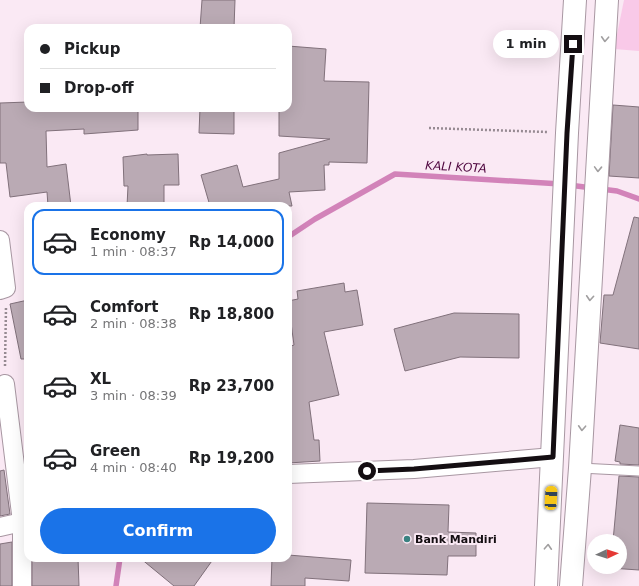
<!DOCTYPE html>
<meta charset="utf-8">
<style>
body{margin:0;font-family:"DejaVu Sans",sans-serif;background:#f6f6f6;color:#202124;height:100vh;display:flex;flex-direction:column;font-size:15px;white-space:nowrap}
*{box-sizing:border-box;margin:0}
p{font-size:13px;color:#757577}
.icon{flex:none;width:22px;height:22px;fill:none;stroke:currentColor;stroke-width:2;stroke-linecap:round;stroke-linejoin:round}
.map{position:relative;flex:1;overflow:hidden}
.drawer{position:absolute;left:24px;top:202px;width:268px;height:360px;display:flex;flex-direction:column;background:#fff;border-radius:12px;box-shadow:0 4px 16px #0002}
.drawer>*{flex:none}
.guide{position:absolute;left:24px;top:24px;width:268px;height:88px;border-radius:12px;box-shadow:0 4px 16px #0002;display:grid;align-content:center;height:88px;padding:0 16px;background:#fff}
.needle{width:26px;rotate:86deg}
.tools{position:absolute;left:587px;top:534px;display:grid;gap:8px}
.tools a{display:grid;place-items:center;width:40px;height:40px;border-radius:50%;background:#fff;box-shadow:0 4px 16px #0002;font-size:20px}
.end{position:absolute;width:18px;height:18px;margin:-9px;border:5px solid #140e12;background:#fff;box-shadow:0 0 0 2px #fff}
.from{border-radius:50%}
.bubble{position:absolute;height:28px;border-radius:14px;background:#fff;box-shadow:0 4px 16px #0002;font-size:13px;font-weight:600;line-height:28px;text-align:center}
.car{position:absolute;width:12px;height:24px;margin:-12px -6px;border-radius:5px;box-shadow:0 0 3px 1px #0007;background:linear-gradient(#f5c518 24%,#345 0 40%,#f5c518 0 76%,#345 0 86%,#f5c518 0)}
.guide b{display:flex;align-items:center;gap:14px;height:38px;font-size:15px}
.guide b+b{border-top:1px solid #e0e0e0}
.guide i{width:10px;height:10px;background:#202124}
ul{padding:7px 0 0;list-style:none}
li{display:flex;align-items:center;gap:12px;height:66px;margin:0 8px 6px;padding:0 8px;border:2px solid transparent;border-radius:12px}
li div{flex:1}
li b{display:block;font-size:15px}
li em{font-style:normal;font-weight:600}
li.active{border-color:#1a73e8}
li>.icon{width:36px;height:36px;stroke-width:1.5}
.button{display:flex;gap:8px;margin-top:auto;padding:8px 16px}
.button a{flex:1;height:46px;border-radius:24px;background:#1a73e8;color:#fff;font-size:16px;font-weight:600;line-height:46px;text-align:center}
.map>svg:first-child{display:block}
.green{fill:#f9c9e8}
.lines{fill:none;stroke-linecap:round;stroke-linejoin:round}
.stream{stroke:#d283b9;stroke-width:5.5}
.building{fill:#baaab4;stroke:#81717b}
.lane-casing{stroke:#a897a2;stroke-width:11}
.street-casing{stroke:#a897a2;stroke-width:20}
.secondary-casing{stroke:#a897a2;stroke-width:24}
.path{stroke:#968a92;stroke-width:2.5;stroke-dasharray:2 2;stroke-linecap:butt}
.lane{stroke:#fff;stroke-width:9}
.street{stroke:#fff;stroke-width:18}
.secondary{stroke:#fff;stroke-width:22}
.oneway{stroke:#a19fa0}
.route{stroke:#140e12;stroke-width:5}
.poi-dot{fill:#3a8281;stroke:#fae9f4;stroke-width:1.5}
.labels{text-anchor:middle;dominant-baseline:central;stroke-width:4;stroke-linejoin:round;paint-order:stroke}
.poi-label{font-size:11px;font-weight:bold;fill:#140e12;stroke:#fae9f4;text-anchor:start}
.water-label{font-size:12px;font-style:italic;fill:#4f073f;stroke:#fae9f4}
</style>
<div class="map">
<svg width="639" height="586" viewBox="0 0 639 586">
<rect width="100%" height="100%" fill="#fae9f4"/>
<path class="green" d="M 624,0 L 639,0 L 639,51 L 614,49 Z"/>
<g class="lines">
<g class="stream">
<path d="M 569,185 L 592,188"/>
<path d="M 601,189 L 617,191 L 639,199"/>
<path d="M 288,237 L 315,219 L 395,174 L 561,184"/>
<path d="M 116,586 L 120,558"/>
</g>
</g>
<g class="building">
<path d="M 202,0 L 235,0 L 234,28 L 200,28 Z"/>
<path d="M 288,46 L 326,49 L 324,81 L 369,82 L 367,163 L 329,162 L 329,165 L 324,165 L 325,190 L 289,192 L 292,206 L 210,206 L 201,175 L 237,165 L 243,187 L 279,179 L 279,153 L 330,139 L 279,136 L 279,108 L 288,108 Z"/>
<path d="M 28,102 L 28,108 L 138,108 L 138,130 L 84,134 L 84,129 L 46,131 L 47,167 L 66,164 L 71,206 L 48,206 L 47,192 L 10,197 L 6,163 L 0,163 L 0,103 Z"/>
<path d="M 613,105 L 639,107 L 639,178 L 609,176 Z"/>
<path d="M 200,108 L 234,108 L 234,134 L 199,133 Z"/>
<path d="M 147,154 L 147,155 L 178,154 L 179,185 L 164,185 L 164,206 L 127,206 L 128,186 L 124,186 L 123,157 Z"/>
<path d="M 634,217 L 639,218 L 639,349 L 600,343 L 604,295 L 613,295 Z"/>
<path d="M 344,283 L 345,292 L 357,290 L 363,325 L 324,332 L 339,395 L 309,402 L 314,440 L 319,440 L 320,461 L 288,463 L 288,347 L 294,345 L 288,301 L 298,299 L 297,291 Z"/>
<path d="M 28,300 L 28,359 L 21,359 L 10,304 Z"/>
<path d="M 454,313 L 519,314 L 519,358 L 460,357 L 405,371 L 394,329 Z"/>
<path d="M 620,425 L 639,428 L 639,465 L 620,464 L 620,462 L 615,461 Z"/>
<path d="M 4,470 L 10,514 L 0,516 L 0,471 Z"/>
<path d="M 619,476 L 639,477 L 639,570 L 610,568 L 620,567 L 620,541 L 613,541 Z"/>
<path d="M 367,503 L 449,505 L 448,532 L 476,533 L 476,556 L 448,556 L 447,575 L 365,573 Z"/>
<path d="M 12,542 L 12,586 L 0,586 L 0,544 Z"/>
<path d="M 288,555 L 351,560 L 349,581 L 305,578 L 305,586 L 271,586 L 272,558 L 288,558 Z"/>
<path d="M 32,558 L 78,558 L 79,586 L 32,586 Z"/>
<path d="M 140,558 L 214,558 L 194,586 L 174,586 Z"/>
</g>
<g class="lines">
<defs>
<path id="lane" d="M 580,468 L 639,471"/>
<g id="street">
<path d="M 0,240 L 6,288 L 0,290"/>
<path d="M 5,384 L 22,522 L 22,586"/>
<path d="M 288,474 L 414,469 L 553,457"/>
<path d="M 0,527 L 22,522"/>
</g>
<g id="secondary">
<path d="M 546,586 L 567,133 L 575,0"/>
<path d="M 571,586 L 580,468 L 607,0"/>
</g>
</defs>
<use href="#lane" class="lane-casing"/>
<use href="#street" class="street-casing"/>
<use href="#secondary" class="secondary-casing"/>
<g class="path">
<path d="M 429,128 L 547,132"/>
<path d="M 5,366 L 6,307"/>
</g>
<use href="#lane" class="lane"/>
<use href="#street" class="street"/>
<use href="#secondary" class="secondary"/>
</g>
<defs><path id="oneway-chevron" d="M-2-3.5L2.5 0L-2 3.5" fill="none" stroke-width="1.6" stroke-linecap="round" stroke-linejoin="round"/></defs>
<g class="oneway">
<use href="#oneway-chevron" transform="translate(605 39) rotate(93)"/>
<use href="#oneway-chevron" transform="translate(598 169) rotate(92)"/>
<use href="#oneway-chevron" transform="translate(590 298) rotate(94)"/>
<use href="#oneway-chevron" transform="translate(582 428) rotate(93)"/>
<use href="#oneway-chevron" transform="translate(548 547) rotate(-87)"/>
</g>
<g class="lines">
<path class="route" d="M 367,471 L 414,469 L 553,457 L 567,133 L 573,44"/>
</g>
<circle class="poi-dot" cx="407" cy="539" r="4"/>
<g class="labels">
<g class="poi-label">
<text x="415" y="539">Bank Mandiri</text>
</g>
<g class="water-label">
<text transform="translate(456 167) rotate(3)">KALI KOTA</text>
</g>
</g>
</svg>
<div class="tools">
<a><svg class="needle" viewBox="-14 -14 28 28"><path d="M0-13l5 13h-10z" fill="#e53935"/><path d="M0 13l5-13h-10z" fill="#757577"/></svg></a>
</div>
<i class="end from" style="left:367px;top:471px"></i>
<i class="end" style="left:573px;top:44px"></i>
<div class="bubble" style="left:493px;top:30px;width:66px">1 min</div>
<i class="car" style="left:551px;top:498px;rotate:3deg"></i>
<div class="guide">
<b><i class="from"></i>Pickup</b>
<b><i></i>Drop-off</b>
</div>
<section class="drawer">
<ul>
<li class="active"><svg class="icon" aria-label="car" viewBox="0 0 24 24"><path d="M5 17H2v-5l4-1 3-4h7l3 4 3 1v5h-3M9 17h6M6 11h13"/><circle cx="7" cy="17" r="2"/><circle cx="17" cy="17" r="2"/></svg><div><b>Economy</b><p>1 min · 08:37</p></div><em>Rp 14,000</em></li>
<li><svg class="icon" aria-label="car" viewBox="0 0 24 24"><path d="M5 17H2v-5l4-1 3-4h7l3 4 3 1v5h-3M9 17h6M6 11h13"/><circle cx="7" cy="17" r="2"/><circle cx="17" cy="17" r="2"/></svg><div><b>Comfort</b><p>2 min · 08:38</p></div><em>Rp 18,800</em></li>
<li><svg class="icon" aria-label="car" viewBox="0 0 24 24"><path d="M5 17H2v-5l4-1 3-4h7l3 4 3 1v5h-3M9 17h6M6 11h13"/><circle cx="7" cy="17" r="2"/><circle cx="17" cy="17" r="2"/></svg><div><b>XL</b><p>3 min · 08:39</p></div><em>Rp 23,700</em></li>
<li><svg class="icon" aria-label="car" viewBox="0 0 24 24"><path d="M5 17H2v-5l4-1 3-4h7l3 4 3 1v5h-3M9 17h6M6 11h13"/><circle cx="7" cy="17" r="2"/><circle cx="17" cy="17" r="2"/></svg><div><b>Green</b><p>4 min · 08:40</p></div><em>Rp 19,200</em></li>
</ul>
<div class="button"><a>Confirm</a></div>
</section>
</div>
